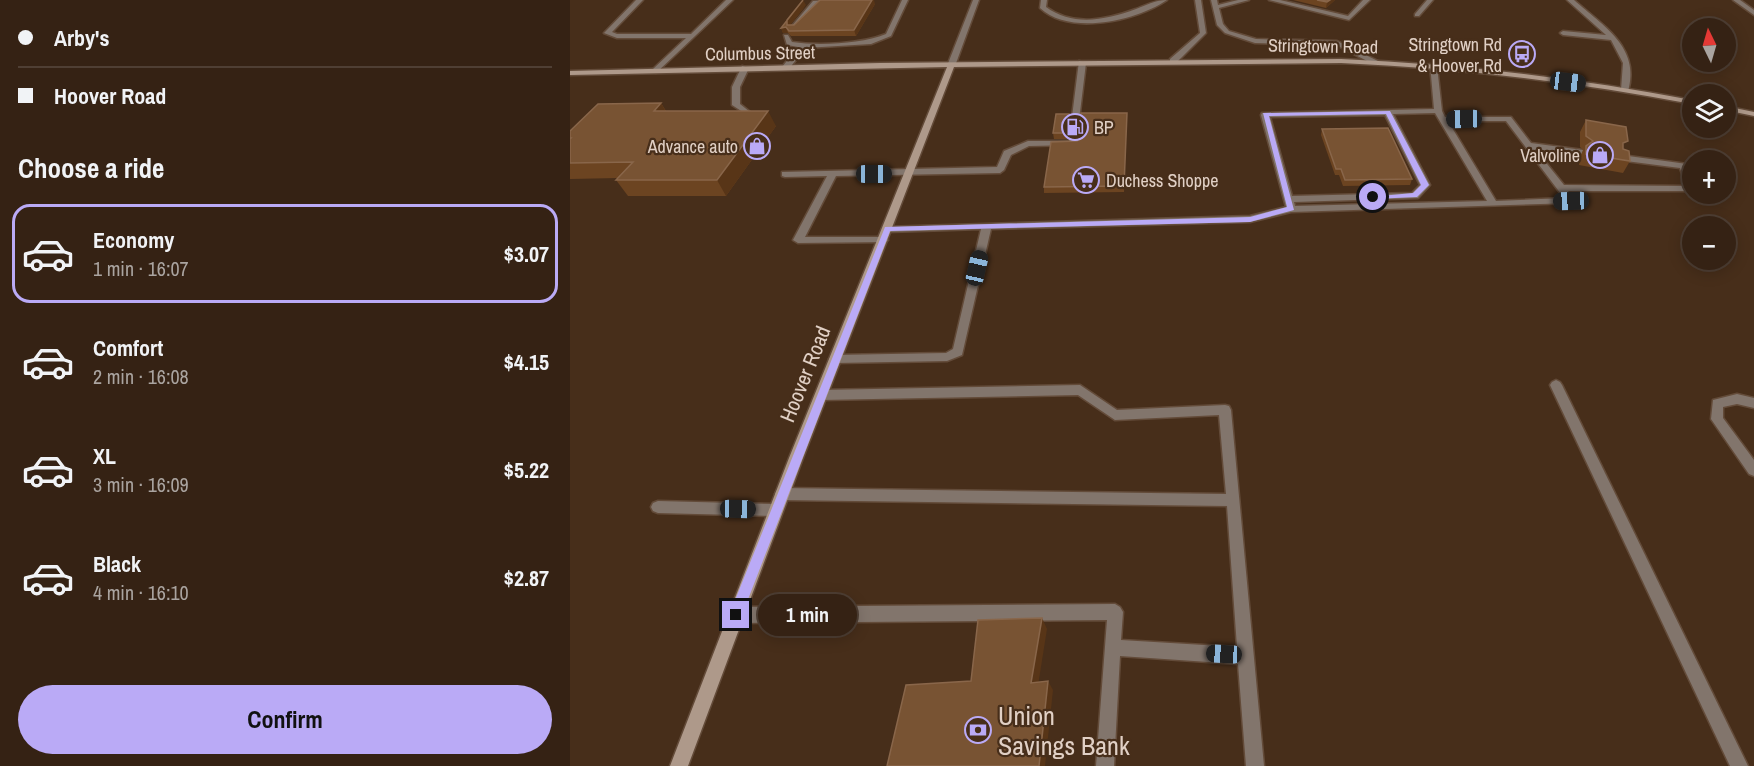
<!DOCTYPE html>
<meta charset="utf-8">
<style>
body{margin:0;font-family:"Archivo Narrow",sans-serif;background:#3d2a1d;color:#f1f3f6;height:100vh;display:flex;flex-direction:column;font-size:22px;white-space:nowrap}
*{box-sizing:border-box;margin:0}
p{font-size:20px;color:#aaa4a0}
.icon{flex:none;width:33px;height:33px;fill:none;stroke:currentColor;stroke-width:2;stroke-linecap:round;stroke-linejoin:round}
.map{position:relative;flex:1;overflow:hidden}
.details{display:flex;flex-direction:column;background:#352214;width:570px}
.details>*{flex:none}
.banner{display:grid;align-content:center;height:132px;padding:0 18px;background:#352214}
.needle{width:39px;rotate:355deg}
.buttons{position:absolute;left:1112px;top:18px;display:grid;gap:12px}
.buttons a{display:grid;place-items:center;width:54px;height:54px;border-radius:50%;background:#352214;box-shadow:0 3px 15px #0003,0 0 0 2px #4f3f34;font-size:30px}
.end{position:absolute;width:27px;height:27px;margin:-14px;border:8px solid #baaaf6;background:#111;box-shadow:0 0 0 3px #111}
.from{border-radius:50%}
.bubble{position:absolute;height:42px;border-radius:21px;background:#352214;box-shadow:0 3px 15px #0003,0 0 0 2px #4f3f34;font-size:20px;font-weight:700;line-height:42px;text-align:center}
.car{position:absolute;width:18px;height:36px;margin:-18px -9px;border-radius:8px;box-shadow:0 0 4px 2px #0007;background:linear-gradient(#222 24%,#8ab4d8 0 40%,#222 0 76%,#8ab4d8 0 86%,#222 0)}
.banner b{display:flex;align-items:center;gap:21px;height:57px;font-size:22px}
.banner b+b{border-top:2px solid #4f3f34}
.banner i{width:15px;height:15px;background:#f1f3f6}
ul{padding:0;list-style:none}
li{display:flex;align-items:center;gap:18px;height:99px;margin:0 12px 9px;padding:0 6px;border:3px solid transparent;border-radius:18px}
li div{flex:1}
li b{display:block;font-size:22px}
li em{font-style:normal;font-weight:700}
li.on{border-color:#baaaf6}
li>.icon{width:54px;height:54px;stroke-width:1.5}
h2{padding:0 18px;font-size:27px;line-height:72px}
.cta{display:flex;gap:12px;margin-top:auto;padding:12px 18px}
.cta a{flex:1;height:69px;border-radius:36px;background:#baaaf6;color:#111;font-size:24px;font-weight:700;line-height:69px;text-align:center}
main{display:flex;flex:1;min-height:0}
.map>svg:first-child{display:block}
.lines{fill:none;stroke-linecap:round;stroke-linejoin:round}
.service-casing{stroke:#634b39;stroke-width:3}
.tertiary-casing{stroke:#634b39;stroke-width:3}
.secondary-casing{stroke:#634b39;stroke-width:3}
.service{fill:#82756c;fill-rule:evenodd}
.tertiary{fill:#82756c;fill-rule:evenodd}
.secondary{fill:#ae998a;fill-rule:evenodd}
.wall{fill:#6c4421}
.shaded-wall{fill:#583517}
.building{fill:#785333;stroke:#89664a;stroke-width:1.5}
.route{fill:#baaaf6}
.labels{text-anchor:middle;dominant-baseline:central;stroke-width:4.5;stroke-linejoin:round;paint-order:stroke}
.far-poi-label{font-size:18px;fill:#e1d0c5;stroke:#472e1a;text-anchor:end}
.far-street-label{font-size:18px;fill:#e1d0c5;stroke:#472e1a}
.street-label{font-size:21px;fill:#e1d0c5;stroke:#472e1a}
.near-poi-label{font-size:26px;fill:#e1d0c5;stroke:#472e1a;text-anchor:start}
</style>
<main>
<section class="details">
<div class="banner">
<b><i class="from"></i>Arby's</b>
<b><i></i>Hoover Road</b>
</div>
<h2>Choose a ride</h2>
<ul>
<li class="on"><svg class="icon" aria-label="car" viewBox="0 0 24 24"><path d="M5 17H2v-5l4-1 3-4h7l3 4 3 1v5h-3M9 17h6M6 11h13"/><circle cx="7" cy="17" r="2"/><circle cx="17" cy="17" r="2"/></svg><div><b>Economy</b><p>1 min · 16:07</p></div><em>$3.07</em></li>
<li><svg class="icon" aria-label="car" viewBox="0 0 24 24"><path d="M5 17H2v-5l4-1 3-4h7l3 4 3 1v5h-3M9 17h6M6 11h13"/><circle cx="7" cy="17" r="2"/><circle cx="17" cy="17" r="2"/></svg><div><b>Comfort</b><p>2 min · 16:08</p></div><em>$4.15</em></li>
<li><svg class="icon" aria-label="car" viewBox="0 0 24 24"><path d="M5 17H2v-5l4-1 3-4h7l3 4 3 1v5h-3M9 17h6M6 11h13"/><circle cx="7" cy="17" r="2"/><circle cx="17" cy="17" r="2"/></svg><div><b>XL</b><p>3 min · 16:09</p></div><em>$5.22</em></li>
<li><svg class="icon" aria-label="car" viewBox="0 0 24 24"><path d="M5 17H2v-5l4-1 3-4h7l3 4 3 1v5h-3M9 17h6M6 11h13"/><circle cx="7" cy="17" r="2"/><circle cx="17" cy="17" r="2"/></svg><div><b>Black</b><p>4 min · 16:10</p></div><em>$2.87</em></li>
</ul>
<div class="cta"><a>Confirm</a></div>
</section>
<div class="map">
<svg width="1184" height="766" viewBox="0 0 1184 766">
<rect width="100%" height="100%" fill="#472e1a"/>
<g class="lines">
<defs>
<g id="service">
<path d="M 66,0 L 73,0 L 42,32 L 47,34 L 121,34 L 156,0 L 163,0 L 86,73 L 82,71 L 83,69 L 116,38 L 47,38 L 34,33 Z"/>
<path d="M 259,0 L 247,4 L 225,29 L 221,29 L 221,27 L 243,1 Z"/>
<path d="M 332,0 L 338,0 L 321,36 L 301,44 L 235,48 L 219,69 L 212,67 L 228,47 L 217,45 L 214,35 L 218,35 L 222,42 C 249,46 291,44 316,34 Z"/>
<path d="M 471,0 L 477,0 L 476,7 C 503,27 536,20 566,9 C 576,5 586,0 597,0 C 566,21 500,36 470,8 Z"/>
<path d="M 625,0 L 631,0 L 636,33 L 606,63 L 600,63 L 600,59 L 630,33 Z"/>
<path d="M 641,0 L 647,0 L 648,5 L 668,0 L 679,0 L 649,8 L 653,24 L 659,31 L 686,39 L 767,41 L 810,62 L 803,64 L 766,45 L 685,43 L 655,33 L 647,25 Z"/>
<path d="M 699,0 L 710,0 L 778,16 L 793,0 L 800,0 L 779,20 Z"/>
<path d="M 857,0 L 863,0 L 849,16 L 845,16 L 845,14 Z"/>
<path d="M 997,0 L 1004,0 C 1033,26 1071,47 1058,92 L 1051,90 L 1053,63 L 1041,40 L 993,35 L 990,33 L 993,31 L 1036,35 Z"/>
<path d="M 1163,0 L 1170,0 L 1184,10 L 1184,15 Z"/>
<path d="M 509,61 L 516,63 L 506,145 L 459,146 L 441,155 L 434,170 L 430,173 L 266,176 L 235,237 L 313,237 L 318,240 L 316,242 L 228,243 L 223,240 L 257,176 L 215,177 L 212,176 L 212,172 L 427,167 L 434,151 L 458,141 L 499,141 Z"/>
<path d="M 860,64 L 867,66 L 872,111 L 875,117 L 941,117 L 961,143 L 1013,150 L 1014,152 L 1010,155 L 965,149 L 994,185 L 1116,186 L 1110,168 L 1048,160 L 1048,156 L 1051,155 L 1117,164 L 1122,178 L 1122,191 L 998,191 L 1006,201 L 1004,203 L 721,212 L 680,222 L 421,229 L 392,355 L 377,361 L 265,363 L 259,359 L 265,355 L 376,353 L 383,349 L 411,229 L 317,232 L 312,229 L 314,227 L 680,216 L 716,207 L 691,115 L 692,113 L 864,109 ZM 865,113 L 917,201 L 725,206 L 724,202 L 848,198 L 860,185 L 823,114 ZM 815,115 L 850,185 L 842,193 L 722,196 L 700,117 ZM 878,121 L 936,121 L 994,198 L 926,201 Z"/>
<path d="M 172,66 L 179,68 L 170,87 L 170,104 L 180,112 L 176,114 L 162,105 L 162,87 Z"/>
<path d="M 986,380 L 990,382 L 992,385 L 1178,766 L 1160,766 L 980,385 L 982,382 Z"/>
<path d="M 510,385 L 547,410 L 655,405 L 659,406 L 661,410 L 694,766 L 676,766 L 668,664 L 550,656 L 544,766 L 526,766 L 537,620 L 166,623 L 161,620 L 158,615 L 161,610 L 166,607 L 545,604 L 550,607 L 553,612 L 551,640 L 667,647 L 657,506 L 212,500 L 207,498 L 205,494 L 207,490 L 212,488 L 656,494 L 649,415 L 545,420 L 508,395 L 251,400 L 247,398 L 245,395 L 247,392 L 251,390 Z"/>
<path d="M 1167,394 L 1184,398 L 1184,408 L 1167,404 L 1153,407 L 1153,418 L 1184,460 L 1184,476 L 1179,474 L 1141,419 L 1143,400 Z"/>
<path d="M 88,501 L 206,504 L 211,506 L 213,510 L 211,514 L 206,516 L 88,513 L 83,511 L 81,507 L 83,503 Z"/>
</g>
<path id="tertiary" d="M 403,0 L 409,0 L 385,66 L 378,68 L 377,66 Z"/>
<g id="secondary">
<path d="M 771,59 C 889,64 1006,78 1122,100 L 1122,104 C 1006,82 889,68 771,63 L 384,67 L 233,458 L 118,766 L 100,766 L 219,458 L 377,67 L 0,75 L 0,71 L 310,63 Z"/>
<path d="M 1155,106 L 1184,112 L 1184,116 L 1155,110 Z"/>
</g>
</defs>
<use href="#service" class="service-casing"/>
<use href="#tertiary" class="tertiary-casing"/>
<use href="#secondary" class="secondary-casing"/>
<use href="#service" class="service"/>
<use href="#tertiary" class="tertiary"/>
<use href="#secondary" class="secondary"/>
</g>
<g class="wall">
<path d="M 723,0 L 765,0 L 756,8 Z"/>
<path d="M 305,4 L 286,36 L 221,36 L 218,33 L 213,33 L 211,28 L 236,5 L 220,25 L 224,25 Z"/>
<path d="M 91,103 L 96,111 L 206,126 L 156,196 L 58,196 L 46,180 L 48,178 L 0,179 L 0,131 Z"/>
<path d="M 557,113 L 554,192 L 474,193 L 474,187 L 507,141 Z"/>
<path d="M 499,119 L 497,139 L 484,139 L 483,133 Z"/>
<path d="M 1016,120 L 1053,149 L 1060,161 L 1053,173 L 1009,165 L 1010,157 L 1013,150 L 1010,147 L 1010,132 Z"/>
<path d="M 752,129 L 842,179 L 840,185 L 773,186 L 769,175 L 765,175 L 751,135 Z"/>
</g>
<g class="shaded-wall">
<path d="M 233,0 L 236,5 L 219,26 L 217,25 L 217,20 Z"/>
<path d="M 302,0 L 304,0 L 305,4 L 286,36 L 284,30 Z"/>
<path d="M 760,0 L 765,0 L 756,8 L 757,2 Z"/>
<path d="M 216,27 L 218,33 L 213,33 L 211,28 Z"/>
<path d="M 91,103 L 100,119 L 84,111 Z"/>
<path d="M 198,111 L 206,126 L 156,196 L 147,180 Z"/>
<path d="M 499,114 L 499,119 L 497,139 L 496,133 Z"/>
<path d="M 472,618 L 477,629 L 467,692 L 461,683 Z"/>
<path d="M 478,681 L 483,690 L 475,766 L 469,766 Z"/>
</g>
<g class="building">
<path d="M 233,0 L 217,20 L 217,25 L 224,25 L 250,0 L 302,0 L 284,30 L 219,31 L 216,27 L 211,28 Z"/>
<path d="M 747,0 L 760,0 L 757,2 Z"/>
<path d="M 91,103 L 84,111 L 198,111 L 147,180 L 46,180 L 63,162 L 0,163 L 0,139 L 1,138 L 0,138 L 0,131 L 28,104 Z"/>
<path d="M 511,113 L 557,113 L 554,186 L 474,187 L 481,142 L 507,141 Z"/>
<path d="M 486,114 L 499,114 L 496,133 L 483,133 Z"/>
<path d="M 1016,120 L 1056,127 L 1058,141 L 1053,143 L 1053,149 L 1059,151 L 1060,161 L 1016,154 L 1016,146 L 1023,141 L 1016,136 Z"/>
<path d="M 818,128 L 842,179 L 775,180 L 771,169 L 766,169 L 752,129 Z"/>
<path d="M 472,618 L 461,683 L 478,681 L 469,766 L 317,766 L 336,685 L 401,681 L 408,620 Z"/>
</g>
<path class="route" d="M 820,111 L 859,185 L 847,197 L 803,199 L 799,197 L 843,193 L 851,185 L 816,114 L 699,116 L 724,210 L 680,222 L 320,231 L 172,615 L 166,621 L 161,619 L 159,615 L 315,227 L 680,217 L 717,207 L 693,113 Z"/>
<defs>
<symbol id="bus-ring" viewBox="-11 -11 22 22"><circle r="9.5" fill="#472e1a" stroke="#baaaf6" stroke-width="1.5"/><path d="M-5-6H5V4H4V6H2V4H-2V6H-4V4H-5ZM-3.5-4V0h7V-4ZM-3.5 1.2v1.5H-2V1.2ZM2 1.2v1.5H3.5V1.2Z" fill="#baaaf6"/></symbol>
<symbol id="fuel-ring" viewBox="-11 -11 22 22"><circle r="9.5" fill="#472e1a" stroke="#baaaf6" stroke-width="1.5"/><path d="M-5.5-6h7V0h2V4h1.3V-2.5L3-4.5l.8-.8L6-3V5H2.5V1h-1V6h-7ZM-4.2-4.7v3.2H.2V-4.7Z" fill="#baaaf6"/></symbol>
<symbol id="shop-ring" viewBox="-11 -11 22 22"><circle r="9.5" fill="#472e1a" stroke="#baaaf6" stroke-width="1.5"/><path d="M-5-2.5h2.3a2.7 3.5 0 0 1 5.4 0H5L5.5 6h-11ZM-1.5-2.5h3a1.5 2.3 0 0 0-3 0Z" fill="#baaaf6"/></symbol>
<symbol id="supermarket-ring" viewBox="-11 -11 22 22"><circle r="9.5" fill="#472e1a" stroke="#baaaf6" stroke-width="1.5"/><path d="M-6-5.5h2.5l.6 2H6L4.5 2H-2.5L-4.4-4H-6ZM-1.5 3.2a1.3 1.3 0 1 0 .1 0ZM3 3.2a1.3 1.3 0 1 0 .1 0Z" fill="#baaaf6"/></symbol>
<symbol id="bank-ring" viewBox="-11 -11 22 22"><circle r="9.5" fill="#472e1a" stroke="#baaaf6" stroke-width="1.5"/><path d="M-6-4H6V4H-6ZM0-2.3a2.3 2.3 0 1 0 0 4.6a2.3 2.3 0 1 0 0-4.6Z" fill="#baaaf6"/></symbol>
</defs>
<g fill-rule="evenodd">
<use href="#bus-ring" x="937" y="39" width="30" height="30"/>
<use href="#fuel-ring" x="490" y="112" width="30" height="30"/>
<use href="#shop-ring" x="172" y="131" width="30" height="30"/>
<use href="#shop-ring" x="1015" y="140" width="30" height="30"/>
<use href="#supermarket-ring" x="501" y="165" width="30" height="30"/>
<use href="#bank-ring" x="393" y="715" width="30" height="30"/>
</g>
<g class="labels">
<g class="far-poi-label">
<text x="932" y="44">Stringtown Rd<tspan x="932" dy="21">&amp; Hoover Rd</tspan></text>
<text x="524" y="127" text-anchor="start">BP</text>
<text x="168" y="146">Advance auto</text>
<text x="1010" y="155">Valvoline</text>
<text x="536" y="180" text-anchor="start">Duchess Shoppe</text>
</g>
<g class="far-street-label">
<text transform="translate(753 46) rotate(1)">Stringtown Road</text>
<text transform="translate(190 53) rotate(-1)">Columbus Street</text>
</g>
<g class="street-label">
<text transform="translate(235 374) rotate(-68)">Hoover Road</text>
</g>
<g class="near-poi-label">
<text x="428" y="715">Union<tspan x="428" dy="30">Savings Bank</tspan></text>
</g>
</g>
</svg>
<div class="buttons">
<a><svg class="needle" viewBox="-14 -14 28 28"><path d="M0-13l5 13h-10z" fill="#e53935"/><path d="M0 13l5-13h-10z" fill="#aaa4a0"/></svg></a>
<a><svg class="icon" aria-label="layers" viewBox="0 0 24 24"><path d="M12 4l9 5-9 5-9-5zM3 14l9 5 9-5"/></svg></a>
<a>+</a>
<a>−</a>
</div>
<i class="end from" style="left:803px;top:197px"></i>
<i class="end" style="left:166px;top:615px"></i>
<div class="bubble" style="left:188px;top:594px;width:99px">1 min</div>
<i class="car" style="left:998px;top:82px;rotate:97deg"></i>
<i class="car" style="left:894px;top:119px;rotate:269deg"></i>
<i class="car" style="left:304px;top:174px;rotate:90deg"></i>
<i class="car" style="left:1001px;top:201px;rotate:268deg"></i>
<i class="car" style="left:407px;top:268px;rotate:13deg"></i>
<i class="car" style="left:168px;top:509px;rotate:91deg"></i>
<i class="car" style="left:654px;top:654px;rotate:273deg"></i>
</div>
</main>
